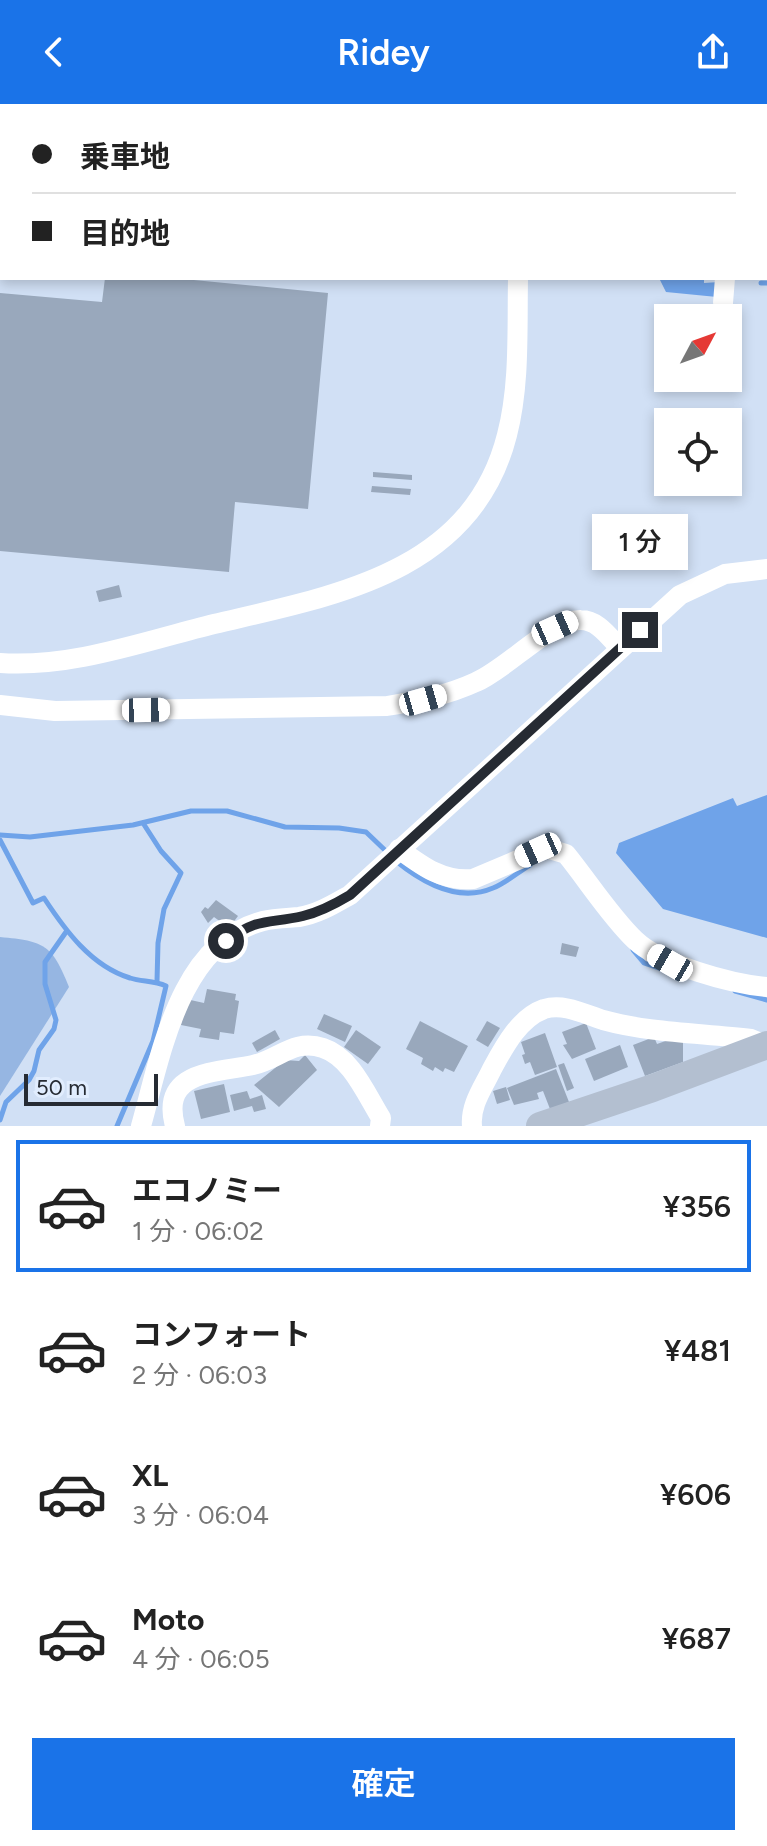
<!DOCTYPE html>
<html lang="ja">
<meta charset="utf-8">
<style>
body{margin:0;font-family:Figtree,"Noto Sans JP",sans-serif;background:#f2f2f2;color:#222;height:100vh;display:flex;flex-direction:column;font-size:30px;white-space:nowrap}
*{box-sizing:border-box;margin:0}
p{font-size:26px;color:#767676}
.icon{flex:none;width:44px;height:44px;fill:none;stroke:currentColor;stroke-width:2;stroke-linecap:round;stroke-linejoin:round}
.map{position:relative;height:1022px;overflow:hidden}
.drawer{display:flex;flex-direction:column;background:#fff;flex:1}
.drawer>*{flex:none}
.hud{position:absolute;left:0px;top:0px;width:768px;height:176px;box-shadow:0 4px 12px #0003;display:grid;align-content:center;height:176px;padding:0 32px;background:#fff}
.needle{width:52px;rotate:49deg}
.controls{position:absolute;left:654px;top:200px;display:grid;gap:16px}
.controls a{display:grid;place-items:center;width:88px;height:88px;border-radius:0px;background:#fff;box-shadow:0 4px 12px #0003;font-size:40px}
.scale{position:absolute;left:24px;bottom:20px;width:134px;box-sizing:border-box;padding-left:8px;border:4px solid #262b33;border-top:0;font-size:22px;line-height:28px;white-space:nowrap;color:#262b33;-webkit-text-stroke:6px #e1edfe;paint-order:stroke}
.end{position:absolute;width:36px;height:36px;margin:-18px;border:10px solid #262b33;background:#fff;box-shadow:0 0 0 4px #fff}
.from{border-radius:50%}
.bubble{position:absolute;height:56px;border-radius:0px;background:#fff;box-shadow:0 4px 12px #0003;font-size:26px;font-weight:600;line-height:56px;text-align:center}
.car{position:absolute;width:24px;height:48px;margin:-24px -12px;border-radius:10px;box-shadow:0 0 6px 2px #0007;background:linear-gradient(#fff 24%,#345 0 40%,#fff 0 76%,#345 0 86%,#fff 0)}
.hud b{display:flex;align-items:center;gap:28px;height:76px;font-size:30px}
.hud b+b{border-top:2px solid #e0e0e0}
.hud i{width:20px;height:20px;background:#222}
ul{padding:14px 0 0;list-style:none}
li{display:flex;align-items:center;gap:24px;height:132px;margin:0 16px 12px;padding:0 16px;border:4px solid transparent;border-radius:0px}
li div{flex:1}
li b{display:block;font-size:30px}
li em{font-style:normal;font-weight:600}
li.on{border-color:#1a73e8}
li>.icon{width:72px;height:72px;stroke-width:1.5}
.cta{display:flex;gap:16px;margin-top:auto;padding:16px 32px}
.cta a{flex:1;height:92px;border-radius:0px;background:#1a73e8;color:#fff;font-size:32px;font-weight:600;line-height:92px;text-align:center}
header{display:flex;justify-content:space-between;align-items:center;height:104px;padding:0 32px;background:#1a73e8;color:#fff;font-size:36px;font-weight:600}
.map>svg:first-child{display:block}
.green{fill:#96b6e2}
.water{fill:#6fa3e9}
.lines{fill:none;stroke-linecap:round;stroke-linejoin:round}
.stream{stroke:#6fa3e9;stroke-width:5}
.building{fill:#99a8bc}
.street{stroke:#fff;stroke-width:20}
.secondary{stroke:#b3bfd0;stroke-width:28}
.route{stroke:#262b33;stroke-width:10}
</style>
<header><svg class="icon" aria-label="back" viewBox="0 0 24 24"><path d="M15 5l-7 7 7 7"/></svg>Ridey<svg class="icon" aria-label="share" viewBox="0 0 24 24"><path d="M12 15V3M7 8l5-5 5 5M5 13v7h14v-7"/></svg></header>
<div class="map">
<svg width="767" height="1022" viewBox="0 0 767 1022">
<rect width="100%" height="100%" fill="#d1e0f5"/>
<path class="green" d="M 0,833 C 45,837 52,841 69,883 L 0,992 Z"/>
<g class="water">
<path d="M 659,174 L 704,174 L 704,179 L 719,178 L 717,193 L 666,188 Z"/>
<path d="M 767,691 L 767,834 L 663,805 L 616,749 L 619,739 L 733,694 L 737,702 Z"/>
</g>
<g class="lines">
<g class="stream">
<path d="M 761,179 L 767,179"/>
<path d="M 143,719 L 161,747 L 181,769 L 164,805 L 158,839 L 157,877"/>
<path d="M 0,731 L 30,733 L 133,721 L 191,707 L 227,707 L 285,723 L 339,724 L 366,728 L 389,750"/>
<path d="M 0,736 L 33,799 L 44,794 C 65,826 91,862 130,874 C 142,878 154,876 166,882 L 153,937 L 117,1022"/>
<path d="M 396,757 C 423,779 458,799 493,784 C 506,779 518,768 530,761"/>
<path d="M 633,846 L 644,859 L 679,871"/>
<path d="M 735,887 L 767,896"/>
<path d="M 0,1016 L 6,998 L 29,976 L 34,967 L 39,946 L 54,925 L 56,916 L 45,880 L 45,858 L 66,828"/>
</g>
</g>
<g class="building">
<path d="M 105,174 L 173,174 L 328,189 L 308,405 L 235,398 L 229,468 L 0,447 L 0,189 L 102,198 Z"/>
<path d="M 373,368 L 412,371 L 412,376 L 373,373 Z"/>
<path d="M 372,382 L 411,385 L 410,391 L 371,388 Z"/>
<path d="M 119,481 L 122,493 L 99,498 L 96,487 Z"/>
<path d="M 216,796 L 238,812 L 229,824 L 214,813 L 208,819 L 201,808 L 205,803 L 208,805 Z"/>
<path d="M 562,839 L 579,843 L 576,853 L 560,850 Z"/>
<path d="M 207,885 L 236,890 L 235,896 L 239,897 L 234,930 L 220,928 L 219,936 L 199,933 L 201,925 L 181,921 L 186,895 L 204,899 Z"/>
<path d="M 324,910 L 352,922 L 345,938 L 317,925 Z"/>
<path d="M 420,917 L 468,942 L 454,968 L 445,964 L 443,968 L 435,963 L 433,967 L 421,960 L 423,954 L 406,945 Z"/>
<path d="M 487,917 L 500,924 L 488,943 L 476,936 Z"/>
<path d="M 586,919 L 596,945 L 572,955 L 563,941 L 567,940 L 562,928 Z"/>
<path d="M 275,926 L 280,935 L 257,948 L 252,939 Z"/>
<path d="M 356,926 L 381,943 L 368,960 L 344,943 Z"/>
<path d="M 545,929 L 557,963 L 535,971 L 530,958 L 525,960 L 522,951 L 525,950 L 521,938 Z"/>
<path d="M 654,933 L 657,940 L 674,934 L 683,935 L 683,958 L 645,972 L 633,941 Z"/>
<path d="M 620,941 L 628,963 L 594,977 L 585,955 Z"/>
<path d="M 305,951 L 317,966 L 279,1003 L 254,981 L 285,956 L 299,957 Z"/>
<path d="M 564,959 L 574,984 L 567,987 L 558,961 Z"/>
<path d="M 556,965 L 569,998 L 550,1005 L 543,987 L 537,989 L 539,995 L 514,1001 L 507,984 Z"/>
<path d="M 224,980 L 230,1008 L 201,1015 L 194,987 Z"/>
<path d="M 506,983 L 510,996 L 497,1000 L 493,987 Z"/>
<path d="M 247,987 L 250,995 L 262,991 L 266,1005 L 254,1008 L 252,1002 L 234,1007 L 230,991 Z"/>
</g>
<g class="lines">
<g class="street">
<path d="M 521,2 L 521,0"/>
<path d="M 741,2 L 742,0"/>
<path d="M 723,199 L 725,174"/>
<path d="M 0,559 C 72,564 145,537 214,520 C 332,492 472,470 507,331 C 520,281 517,226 518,174"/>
<path d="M 0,601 L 55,607 L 387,602 C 418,597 448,591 476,578 C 507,565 552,515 581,516 C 598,516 609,533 620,544"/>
<path d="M 399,745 C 422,762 443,778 473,775 L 546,744 L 566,750 C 588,777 610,812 635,836 C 661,861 732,880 767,883"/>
<path d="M 141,1022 C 161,951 179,839 263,817 C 275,814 288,814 299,813 C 318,810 334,800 350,791 L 680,491 L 725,470 L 767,465"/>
<path d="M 175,1022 C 160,966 216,969 253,961 C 278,956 294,934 323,944 C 351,953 366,990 381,1014 L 380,1022"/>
<path d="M 472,1022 C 470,1001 483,984 492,965 C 504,943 519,914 544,905 C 564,899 584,910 603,916 C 650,929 703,929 751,935 L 766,941"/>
</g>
<path class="secondary" d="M 540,1022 L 653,984 L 767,941"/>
</g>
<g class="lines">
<path class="route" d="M 226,837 C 258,813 268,820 303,812 C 320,808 335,800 350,791 L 640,526"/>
</g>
</svg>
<div class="controls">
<a><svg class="needle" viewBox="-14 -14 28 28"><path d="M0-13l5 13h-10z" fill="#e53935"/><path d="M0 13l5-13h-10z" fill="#767676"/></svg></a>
<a><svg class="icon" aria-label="locate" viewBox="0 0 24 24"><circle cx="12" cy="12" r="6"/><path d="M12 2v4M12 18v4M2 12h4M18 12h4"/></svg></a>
</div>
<div class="scale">50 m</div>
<i class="end from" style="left:226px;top:837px"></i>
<i class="end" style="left:640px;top:526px"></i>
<div class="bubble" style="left:592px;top:410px;width:96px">1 分</div>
<i class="car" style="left:555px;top:524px;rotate:66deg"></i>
<i class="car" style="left:423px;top:596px;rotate:74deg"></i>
<i class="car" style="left:146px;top:606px;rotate:89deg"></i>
<i class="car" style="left:538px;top:746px;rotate:246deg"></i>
<i class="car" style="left:670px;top:859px;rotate:300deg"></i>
<div class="hud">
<b><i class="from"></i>乗車地</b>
<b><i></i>目的地</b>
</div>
</div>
<section class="drawer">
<ul>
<li class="on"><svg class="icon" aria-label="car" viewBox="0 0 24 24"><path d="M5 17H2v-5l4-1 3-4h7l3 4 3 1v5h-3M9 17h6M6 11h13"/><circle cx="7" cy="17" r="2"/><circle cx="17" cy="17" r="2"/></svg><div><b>エコノミー</b><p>1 分 · 06:02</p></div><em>¥356</em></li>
<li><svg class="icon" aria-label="car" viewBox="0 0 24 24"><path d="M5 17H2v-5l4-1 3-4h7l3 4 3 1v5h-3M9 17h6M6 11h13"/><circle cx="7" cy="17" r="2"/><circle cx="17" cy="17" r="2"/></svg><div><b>コンフォート</b><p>2 分 · 06:03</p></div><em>¥481</em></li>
<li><svg class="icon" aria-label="car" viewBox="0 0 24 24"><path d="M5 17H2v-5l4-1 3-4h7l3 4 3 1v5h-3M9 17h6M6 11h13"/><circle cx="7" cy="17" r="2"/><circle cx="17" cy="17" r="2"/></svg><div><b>XL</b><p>3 分 · 06:04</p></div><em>¥606</em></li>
<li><svg class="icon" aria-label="car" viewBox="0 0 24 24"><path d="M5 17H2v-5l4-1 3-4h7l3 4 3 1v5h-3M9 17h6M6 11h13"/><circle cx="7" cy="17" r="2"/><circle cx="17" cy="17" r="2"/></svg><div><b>Moto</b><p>4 分 · 06:05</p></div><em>¥687</em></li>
</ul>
<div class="cta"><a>確定</a></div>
</section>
